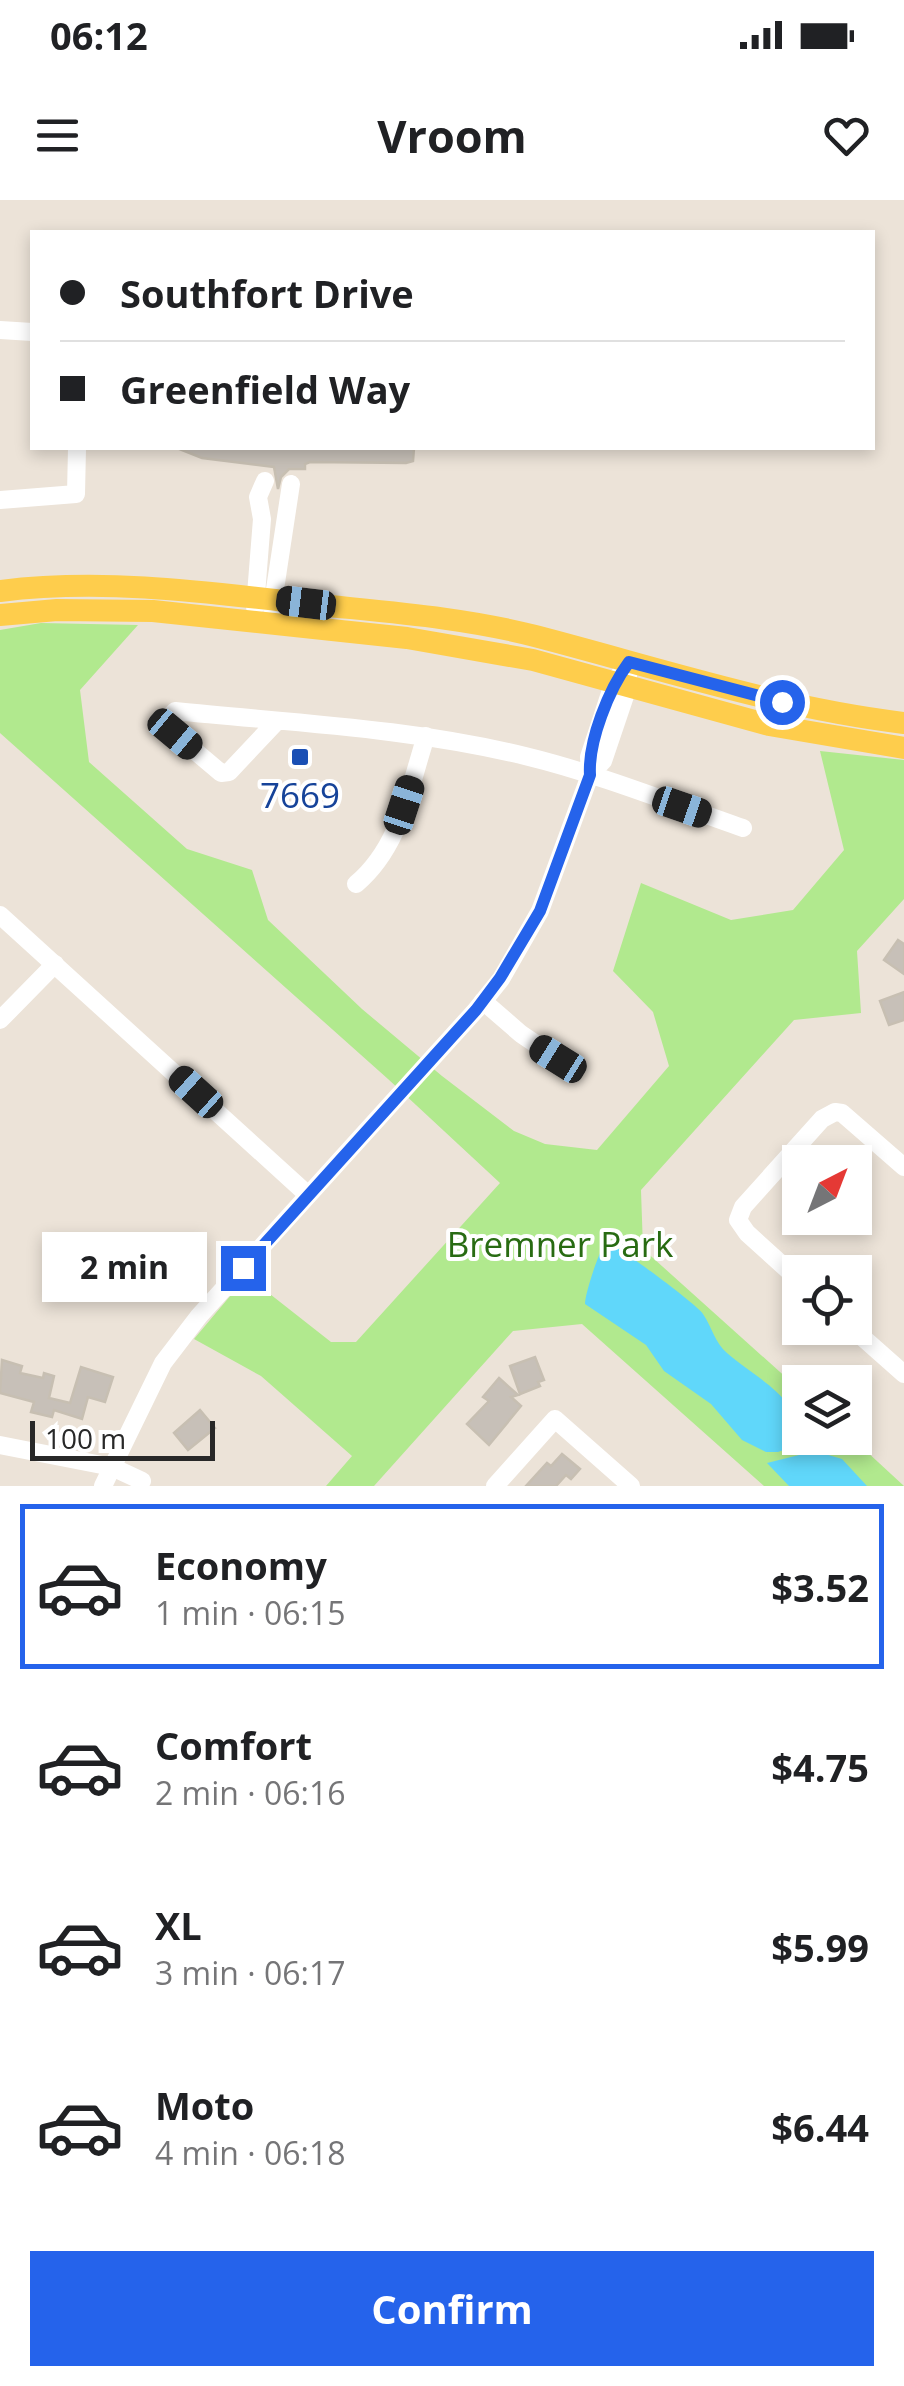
<!DOCTYPE html>
<meta charset="utf-8">
<style>
body{margin:0;font-family:"Open Sans",sans-serif;background:#f6f6f6;color:#202124;height:100vh;display:flex;flex-direction:column;font-size:38px;white-space:nowrap}
*{box-sizing:border-box;margin:0}
p{font-size:32px;color:#757577}
.icon{flex:none;width:55px;height:55px;fill:none;stroke:currentColor;stroke-width:2;stroke-linecap:round;stroke-linejoin:round}
.map{position:relative;height:1286px;overflow:hidden}
.side{display:flex;flex-direction:column;background:#fff;flex:1}
.side>*{flex:none}
.guide{position:absolute;left:30px;top:30px;width:845px;height:220px;border-radius:0px;box-shadow:0 5px 15px #0003;display:grid;align-content:center;height:220px;padding:0 30px;background:#fff}
.needle{width:65px;rotate:42deg}
.fabs{position:absolute;left:782px;top:945px;display:grid;gap:20px}
.fabs a{display:grid;place-items:center;width:90px;height:90px;border-radius:0px;background:#fff;box-shadow:0 5px 15px #0003;font-size:50px}
.scale{position:absolute;left:30px;bottom:25px;width:185px;box-sizing:border-box;padding-left:10px;border:5px solid #282828;border-top:0;font-size:28px;line-height:35px;white-space:nowrap;color:#282828;-webkit-text-stroke:8px #fff;paint-order:stroke}
.end{position:absolute;width:45px;height:45px;margin:-22px;border:12px solid #2563eb;background:#fff;box-shadow:0 0 0 5px #fff}
.from{border-radius:50%}
.bubble{position:absolute;height:70px;border-radius:0px;background:#fff;box-shadow:0 5px 15px #0003;font-size:32px;font-weight:700;line-height:70px;text-align:center}
.car{position:absolute;width:30px;height:60px;margin:-30px -15px;border-radius:12px;box-shadow:0 0 8px 2px #0007;background:linear-gradient(#222 24%,#8ab4d8 0 40%,#222 0 76%,#8ab4d8 0 86%,#222 0)}
.guide b{display:flex;align-items:center;gap:35px;height:95px;font-size:38px}
.guide b+b{border-top:2px solid #e0e0e0}
.guide i{width:25px;height:25px;background:#202124}
ul{padding:18px 0 0;list-style:none}
li{display:flex;align-items:center;gap:30px;height:165px;margin:0 20px 15px;padding:0 10px;border:5px solid transparent;border-radius:0px}
li div{flex:1}
li b{display:block;font-size:38px}
li em{font-style:normal;font-weight:700}
li.current{border-color:#2563eb}
li>.icon{width:90px;height:90px;stroke-width:1.5}
.action{display:flex;gap:20px;margin-top:auto;padding:20px 30px}
.action a{flex:1;height:115px;border-radius:0px;background:#2563eb;color:#fff;font-size:40px;font-weight:700;line-height:115px;text-align:center}
.status{display:flex;justify-content:space-between;align-items:center;height:70px;padding:0 50px;background:#fff;direction:ltr}
.status svg{height:28px;fill:currentColor}
header{display:flex;justify-content:space-between;align-items:center;height:130px;padding:0 30px;background:#fff;font-size:45px;font-weight:700}
.map>svg:first-child{display:block}
.green{fill:#b1e98e}
.water{fill:#60d7fa}
.building{fill:#c7c0b8;stroke:#c7bfb2;stroke-width:2.5}
.lines{fill:none;stroke-linecap:round;stroke-linejoin:round}
.minor{stroke:#fff;stroke-width:18}
.major{stroke:#fecd4c;stroke-width:22}
.route{stroke:#2563eb;stroke-width:12}
.transit-dot{fill:#1a4fb4;stroke:#fff;stroke-width:4}
.labels{text-anchor:middle;dominant-baseline:central;stroke-width:8;stroke-linejoin:round;paint-order:stroke}
.transit-label{font-size:35px;fill:#164399;stroke:#fff}
.park-label{font-size:35px;fill:#286b12;stroke:#fff}
</style>
<div class="status"><b>06:12</b><svg viewBox="0 0 49 12"><path d="M0 12V9h3v3zM5 12V6h3v6zM10 12V3h3v9zM15 12V0h3v12zM26 1h20v11H26zM47 4h2v5h-2z"/></svg></div>
<header><svg class="icon" aria-label="menu" viewBox="0 0 24 24"><path d="M4 6h16M4 12h16M4 18h16"/></svg>Vroom<svg class="icon" aria-label="heart" viewBox="0 0 24 24"><path d="M12 20l-8-8c-3-5 5-10 8-4 3-6 11-1 8 4z"/></svg></header>
<div class="map">
<svg width="904" height="1286" viewBox="0 0 904 1286">
<rect width="100%" height="100%" fill="#ece3d8"/>
<path class="green" d="M 41,423 L 138,425 L 80,490 L 89,562 L 187,649 L 252,670 L 268,720 L 362,809 L 442,876 L 514,931 L 545,944 L 597,950 L 669,866 L 653,812 L 613,771 L 641,683 L 731,720 L 793,710 L 844,650 L 820,551 L 904,560 L 904,699 L 857,751 L 861,813 L 794,820 L 641,990 L 643,1049 L 800,1190 L 800,1238 L 852,1238 L 904,1286 L 764,1286 L 582,1124 L 513,1131 L 374,1286 L 326,1286 L 352,1256 L 261,1176 L 194,1139 L 247,1076 L 331,1142 L 356,1142 L 500,983 L 388,879 L 0,533 L 0,430 Z"/>
<g class="water">
<path d="M 612,1045 C 619,1047 698,1105 703,1114 C 712,1127 715,1143 727,1153 C 754,1177 800,1197 800,1238 L 812,1240 L 778,1252 L 766,1252 L 742,1240 L 711,1204 L 664,1171 L 646,1145 L 585,1104 C 585,1094 597,1058 602,1049 Z"/>
<path d="M 815,1251 L 842,1259 L 867,1286 L 789,1286 L 767,1263 Z"/>
</g>
<g class="building">
<path d="M 177,248 L 414,248 L 413,261 L 406,263 L 310,262 L 305,264 L 305,269 L 289,269 L 281,277 L 278,289 L 274,267 L 202,258 Z"/>
<path d="M 898,740 L 904,744 L 904,774 L 884,760 Z"/>
<path d="M 904,792 L 904,820 L 889,825 L 880,801 Z"/>
<path d="M 535,1157 L 544,1180 L 538,1182 L 540,1186 L 520,1194 L 510,1166 Z"/>
<path d="M 2,1160 L 22,1166 L 20,1173 L 43,1178 L 44,1173 L 54,1176 L 49,1198 L 70,1203 L 81,1167 L 113,1177 L 105,1202 L 88,1197 L 82,1219 L 54,1210 L 52,1217 L 31,1212 L 34,1202 L 0,1193 Z"/>
<path d="M 499,1178 L 518,1195 L 511,1197 L 521,1206 L 489,1245 L 467,1224 L 489,1201 L 483,1197 Z"/>
<path d="M 200,1210 L 215,1228 L 188,1250 L 174,1233 Z"/>
<path d="M 562,1254 L 580,1269 L 571,1279 L 566,1275 L 556,1286 L 526,1286 L 547,1263 L 551,1266 Z"/>
</g>
<g class="lines">
<g class="minor">
<path d="M 0,130 L 32,132"/>
<path d="M 0,300 L 76,294 L 77,248"/>
<path d="M 255,407 L 262,319 L 258,297 L 265,281"/>
<path d="M 272,409 L 291,284"/>
<path d="M 277,521 L 229,572 L 221,573 L 175,534 L 169,527 L 169,517 L 175,511 C 292,523 410,528 525,556 C 599,574 671,603 743,628"/>
<path d="M 590,575 L 603,561 L 628,487 L 628,475"/>
<path d="M 356,684 C 400,647 409,589 426,536"/>
<path d="M 0,715 L 308,995"/>
<path d="M 483,801 L 521,834 L 558,859"/>
<path d="M 0,820 L 55,764"/>
<path d="M 800,1081 L 747,1033 L 738,1020 L 743,1007 L 822,919 L 835,912 L 842,913 L 904,967"/>
<path d="M 852,1128 L 904,1174"/>
<path d="M 0,1245 L 112,1267 L 142,1281"/>
<path d="M 103,1286 L 163,1163 L 199,1116 L 476,810 L 501,779 L 540,711 L 590,575 L 589,557 L 614,481 L 620,474"/>
<path d="M 495,1286 L 555,1219 L 631,1286"/>
</g>
<g class="major">
<path d="M 0,391 C 104,378 207,392 310,404 C 385,412 462,417 535,436 C 658,468 778,508 904,523"/>
<path d="M 0,415 L 57,410 L 153,411 L 407,438 L 533,460 L 769,525 L 904,548"/>
</g>
</g>
<g class="lines">
<path class="route" d="M 243,1068 L 476,810 L 500,778 L 540,711 L 590,575 C 588,541 609,489 629,462 L 782,502"/>
</g>
<rect class="transit-dot" x="290" y="547" width="20" height="20" rx="5"/>
<g class="labels">
<g class="transit-label">
<text x="300" y="594">7669</text>
</g>
<g class="park-label">
<text x="560" y="1043">Bremner Park</text>
</g>
</g>
</svg>
<div class="fabs">
<a><svg class="needle" viewBox="-14 -14 28 28"><path d="M0-13l5 13h-10z" fill="#e53935"/><path d="M0 13l5-13h-10z" fill="#757577"/></svg></a>
<a><svg class="icon" aria-label="locate" viewBox="0 0 24 24"><circle cx="12" cy="12" r="6"/><path d="M12 2v4M12 18v4M2 12h4M18 12h4"/></svg></a>
<a><svg class="icon" aria-label="layers" viewBox="0 0 24 24"><path d="M12 4l9 5-9 5-9-5zM3 14l9 5 9-5"/></svg></a>
</div>
<div class="scale">100 m</div>
<i class="end from" style="left:782px;top:502px"></i>
<i class="end" style="left:243px;top:1068px"></i>
<div class="bubble" style="left:42px;top:1032px;width:165px">2 min</div>
<i class="car" style="left:306px;top:403px;rotate:277deg"></i>
<i class="car" style="left:175px;top:534px;rotate:130deg"></i>
<i class="car" style="left:404px;top:605px;rotate:18deg"></i>
<i class="car" style="left:682px;top:607px;rotate:109deg"></i>
<i class="car" style="left:558px;top:859px;rotate:302deg"></i>
<i class="car" style="left:196px;top:892px;rotate:312deg"></i>
<div class="guide">
<b><i class="from"></i>Southfort Drive</b>
<b><i></i>Greenfield Way</b>
</div>
</div>
<section class="side">
<ul>
<li class="current"><svg class="icon" aria-label="car" viewBox="0 0 24 24"><path d="M5 17H2v-5l4-1 3-4h7l3 4 3 1v5h-3M9 17h6M6 11h13"/><circle cx="7" cy="17" r="2"/><circle cx="17" cy="17" r="2"/></svg><div><b>Economy</b><p>1 min · 06:15</p></div><em>$3.52</em></li>
<li><svg class="icon" aria-label="car" viewBox="0 0 24 24"><path d="M5 17H2v-5l4-1 3-4h7l3 4 3 1v5h-3M9 17h6M6 11h13"/><circle cx="7" cy="17" r="2"/><circle cx="17" cy="17" r="2"/></svg><div><b>Comfort</b><p>2 min · 06:16</p></div><em>$4.75</em></li>
<li><svg class="icon" aria-label="car" viewBox="0 0 24 24"><path d="M5 17H2v-5l4-1 3-4h7l3 4 3 1v5h-3M9 17h6M6 11h13"/><circle cx="7" cy="17" r="2"/><circle cx="17" cy="17" r="2"/></svg><div><b>XL</b><p>3 min · 06:17</p></div><em>$5.99</em></li>
<li><svg class="icon" aria-label="car" viewBox="0 0 24 24"><path d="M5 17H2v-5l4-1 3-4h7l3 4 3 1v5h-3M9 17h6M6 11h13"/><circle cx="7" cy="17" r="2"/><circle cx="17" cy="17" r="2"/></svg><div><b>Moto</b><p>4 min · 06:18</p></div><em>$6.44</em></li>
</ul>
<div class="action"><a>Confirm</a></div>
</section>
